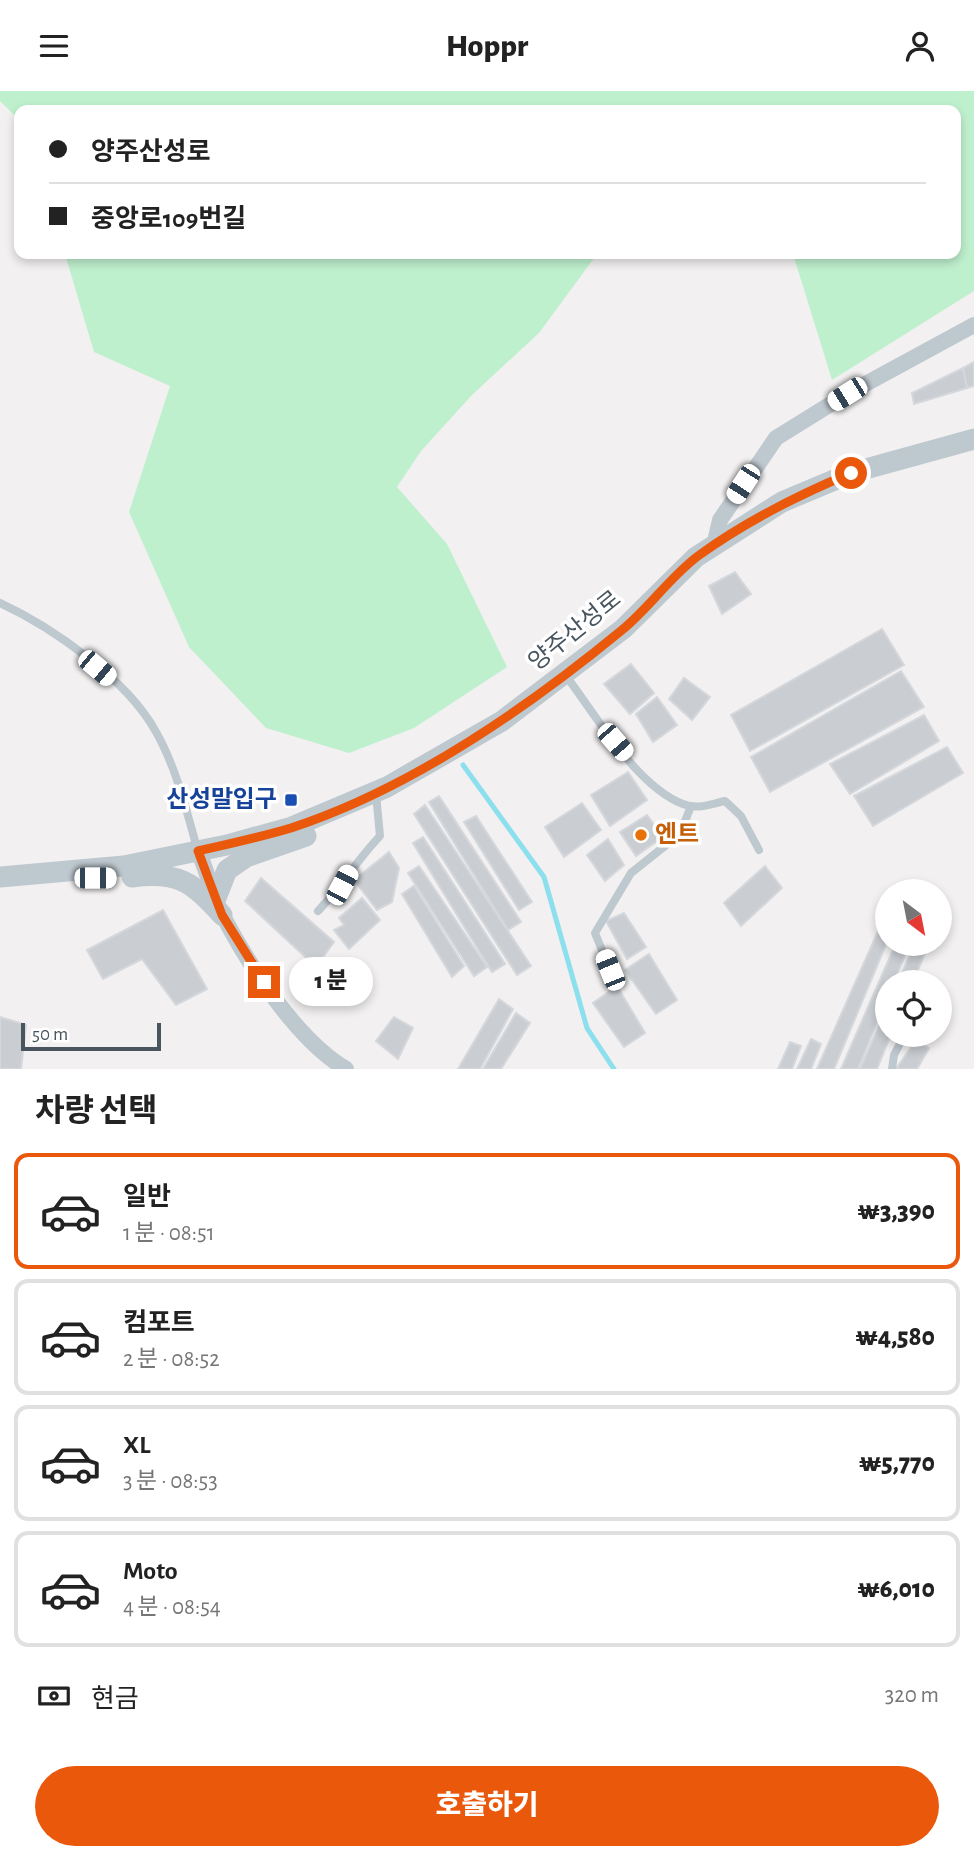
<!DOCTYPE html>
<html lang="ko">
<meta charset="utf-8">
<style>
body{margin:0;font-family:"Alegreya Sans","Noto Sans KR",sans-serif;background:#f6f6f6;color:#222;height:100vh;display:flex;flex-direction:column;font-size:26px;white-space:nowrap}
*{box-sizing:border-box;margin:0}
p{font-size:23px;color:#767676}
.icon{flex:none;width:38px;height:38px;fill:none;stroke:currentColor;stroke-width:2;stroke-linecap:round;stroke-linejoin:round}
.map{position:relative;height:978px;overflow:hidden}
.sheet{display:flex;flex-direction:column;background:#fff;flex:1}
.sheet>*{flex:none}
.top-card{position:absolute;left:14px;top:14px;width:947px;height:154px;border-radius:14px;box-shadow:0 4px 10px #0003;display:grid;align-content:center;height:154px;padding:0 35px;background:#fff}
.needle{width:46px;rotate:148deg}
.controls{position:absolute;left:875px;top:788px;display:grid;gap:14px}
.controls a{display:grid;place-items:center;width:77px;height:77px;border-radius:50%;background:#fff;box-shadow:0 4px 10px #0003;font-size:35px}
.scale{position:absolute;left:21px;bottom:18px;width:140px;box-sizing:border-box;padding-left:7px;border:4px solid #48555e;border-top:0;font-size:19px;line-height:24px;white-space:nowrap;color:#48555e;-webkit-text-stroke:5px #fff;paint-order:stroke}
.end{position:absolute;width:32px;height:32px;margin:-16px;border:9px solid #ea580c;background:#fff;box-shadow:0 0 0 4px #fff}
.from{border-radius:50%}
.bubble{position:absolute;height:49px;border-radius:24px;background:#fff;box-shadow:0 4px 10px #0003;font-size:23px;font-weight:800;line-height:49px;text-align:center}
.car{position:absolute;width:21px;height:42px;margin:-21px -10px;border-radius:9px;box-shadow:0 0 5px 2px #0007;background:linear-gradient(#fff 24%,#345 0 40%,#fff 0 76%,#345 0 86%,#fff 0)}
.top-card b{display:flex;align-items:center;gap:24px;height:66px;font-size:26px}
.top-card b+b{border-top:2px solid #e0e0e0}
.top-card i{width:18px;height:18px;background:#222}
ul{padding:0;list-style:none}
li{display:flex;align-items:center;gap:21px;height:116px;margin:0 14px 10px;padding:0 21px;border:4px solid #e0e0e0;border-radius:14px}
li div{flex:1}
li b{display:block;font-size:26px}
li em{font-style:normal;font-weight:800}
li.current{border-color:#ea580c}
li>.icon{width:63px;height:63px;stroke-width:1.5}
h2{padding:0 35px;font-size:32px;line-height:84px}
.pay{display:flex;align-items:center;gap:18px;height:77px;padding:0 35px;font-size:26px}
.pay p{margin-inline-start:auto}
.action{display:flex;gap:14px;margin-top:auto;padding:14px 35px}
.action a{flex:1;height:80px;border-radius:42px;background:#ea580c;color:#fff;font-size:28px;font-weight:800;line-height:80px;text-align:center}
header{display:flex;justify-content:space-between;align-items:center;height:91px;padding:0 35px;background:#fff;font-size:32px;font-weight:800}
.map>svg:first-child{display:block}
.green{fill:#bff0ce}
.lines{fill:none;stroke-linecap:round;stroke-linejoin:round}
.stream{stroke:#8cdfed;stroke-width:5}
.building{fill:#caced3;stroke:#d4d7db;stroke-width:2}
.service{stroke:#bec8cf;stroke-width:8}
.minor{stroke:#bec8cf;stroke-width:16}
.tertiary{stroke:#bec8cf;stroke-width:21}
.route{stroke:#ea580c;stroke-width:9}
.transit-dot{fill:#1a4fb4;stroke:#fff;stroke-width:2.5}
.food-dot{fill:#e8710a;stroke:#fff;stroke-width:2.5}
.labels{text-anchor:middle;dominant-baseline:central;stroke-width:7;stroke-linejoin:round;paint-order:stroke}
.street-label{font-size:24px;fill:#48555e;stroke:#fff}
.transit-label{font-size:24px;font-weight:bold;fill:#164399;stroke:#fff;text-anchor:end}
.food-label{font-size:24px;font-weight:bold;fill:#c56008;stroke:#fff;text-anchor:start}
</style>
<header><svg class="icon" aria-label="menu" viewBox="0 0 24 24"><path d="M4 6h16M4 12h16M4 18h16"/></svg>Hoppr<svg class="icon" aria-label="person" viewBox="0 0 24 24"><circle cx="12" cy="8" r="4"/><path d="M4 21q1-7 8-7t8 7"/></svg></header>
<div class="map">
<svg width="974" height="978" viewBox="0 0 974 978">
<rect width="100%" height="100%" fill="#f2f0f0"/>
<g class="green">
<path d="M 0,0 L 974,0 L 974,200 L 832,289 L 793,163 L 956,163 L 956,19 L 19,19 L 19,29 L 0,10 Z"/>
<path d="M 65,163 L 597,163 L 539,242 L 472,304 L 421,360 L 397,396 L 447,453 L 507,576 L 414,637 L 349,662 L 266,637 L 189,556 L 129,421 L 170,295 L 94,261 Z"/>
</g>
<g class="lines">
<path class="stream" d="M 463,674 L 544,786 L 587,937 L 614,978"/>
</g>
<g class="building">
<path d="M 974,271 L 974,295 L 967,297 L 963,277 Z"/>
<path d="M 963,277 L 967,297 L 914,313 L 912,302 Z"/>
<path d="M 735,481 L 751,503 L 722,523 L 709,495 Z"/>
<path d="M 882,538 L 904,574 L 750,660 L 731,624 Z"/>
<path d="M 631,573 L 654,602 L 630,623 L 604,593 Z"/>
<path d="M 901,580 L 924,616 L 770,701 L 751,666 Z"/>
<path d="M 684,587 L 710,606 L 692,629 L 669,608 Z"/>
<path d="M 657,606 L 677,634 L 653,651 L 636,623 Z"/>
<path d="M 924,624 L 939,650 L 850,703 L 830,673 Z"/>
<path d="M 947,656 L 963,682 L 873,735 L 854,705 Z"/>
<path d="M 628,681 L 647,709 L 610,735 L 591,704 Z"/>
<path d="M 439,705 L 521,831 L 508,839 L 429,711 Z"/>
<path d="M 582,712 L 601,739 L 564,766 L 545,736 Z"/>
<path d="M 425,714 L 531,875 L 517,884 L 414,723 Z"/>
<path d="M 647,724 L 663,746 L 636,765 L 620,741 Z"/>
<path d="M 476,725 L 532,811 L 519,819 L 464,731 Z"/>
<path d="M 423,746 L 505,873 L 492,881 L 413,752 Z"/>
<path d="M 608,748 L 624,774 L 605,790 L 587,764 Z"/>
<path d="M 389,761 L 399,777 L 392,811 L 377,819 L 354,789 Z"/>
<path d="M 419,775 L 487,876 L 474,885 L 408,782 Z"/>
<path d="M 765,775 L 782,797 L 741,835 L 724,812 Z"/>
<path d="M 261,787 L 334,851 L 316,876 L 245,810 Z"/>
<path d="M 414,795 L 464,875 L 452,886 L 402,803 Z"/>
<path d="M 362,807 L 380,829 L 349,858 L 334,839 L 344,834 L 339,827 Z"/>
<path d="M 163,819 L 207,898 L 176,914 L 142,868 L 103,888 L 87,859 Z"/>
<path d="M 887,820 L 887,851 L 834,978 L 817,978 Z"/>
<path d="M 624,822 L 646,856 L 627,868 L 606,830 Z"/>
<path d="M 896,852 L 910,852 L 894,891 L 887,891 L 887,907 L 858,978 L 841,978 Z"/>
<path d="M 915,852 L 929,852 L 913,891 L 898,891 Z"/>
<path d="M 649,863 L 677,909 L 656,923 L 625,879 Z"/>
<path d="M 617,895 L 645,942 L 624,956 L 593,912 Z"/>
<path d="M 499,908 L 513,918 L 480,978 L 458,978 Z"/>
<path d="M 887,916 L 887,943 L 891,943 L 877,978 L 860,978 Z"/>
<path d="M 516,922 L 530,932 L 501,978 L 483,978 Z"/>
<path d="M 0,926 L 26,934 L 21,978 L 0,978 Z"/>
<path d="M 394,926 L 413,937 L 398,968 L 376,950 Z"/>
<path d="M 811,948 L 821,953 L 811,978 L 797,978 Z"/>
<path d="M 916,949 L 929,957 L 917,978 L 896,978 Z"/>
<path d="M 790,951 L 801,955 L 792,978 L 778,978 Z"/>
</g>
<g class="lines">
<g class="service">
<path d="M 0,512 C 52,536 128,589 156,641 C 176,676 186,718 197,757"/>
<path d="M 566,585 C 596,624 636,695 683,713 C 697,719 711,713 725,710 L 741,725 L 759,759"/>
<path d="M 318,820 C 341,796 357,769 380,745 L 376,703"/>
<path d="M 610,879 L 595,842 L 631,782 L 680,743 L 691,715"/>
<path d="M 892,978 L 894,964 L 905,943"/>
</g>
<g class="minor">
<path d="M 714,455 L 720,429 L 776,347 L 847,303 L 974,234"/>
<path d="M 198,760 C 208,781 212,805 223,825 C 250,876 297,949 346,978"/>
</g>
<g class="tertiary">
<path d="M 0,786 L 124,775 L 227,754 L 292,736 L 387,696 L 502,630 L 623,538 L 696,466 L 782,411 L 851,382 L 974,348"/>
<path d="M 132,786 C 178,780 193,791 222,824"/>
<path d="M 216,807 L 227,779 L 246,766 L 306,745"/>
</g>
</g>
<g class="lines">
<path class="route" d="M 264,891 L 222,824 L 198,760 C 229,753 261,746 291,737 C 410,698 526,618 622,539 C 649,517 670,486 698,465 C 746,430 796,405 851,382"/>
</g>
<rect class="transit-dot" x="284" y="702" width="14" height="14" rx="3.5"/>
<circle class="food-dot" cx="641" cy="744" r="7"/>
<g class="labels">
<g class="street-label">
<text transform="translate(575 540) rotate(-39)">양주산성로</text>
</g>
<g class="transit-label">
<text x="277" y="709">산성말입구</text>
</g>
<g class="food-label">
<text x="655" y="744">엔트</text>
</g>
</g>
</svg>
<div class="controls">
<a><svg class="needle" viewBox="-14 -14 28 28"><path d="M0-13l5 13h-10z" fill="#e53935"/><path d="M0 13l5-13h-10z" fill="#767676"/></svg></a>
<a><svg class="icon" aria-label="locate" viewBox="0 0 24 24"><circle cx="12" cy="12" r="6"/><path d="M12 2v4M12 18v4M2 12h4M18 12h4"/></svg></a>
</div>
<div class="scale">50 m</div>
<i class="end from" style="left:851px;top:382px"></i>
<i class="end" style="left:264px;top:891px"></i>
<div class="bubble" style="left:289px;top:866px;width:84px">1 분</div>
<i class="car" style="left:847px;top:303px;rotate:238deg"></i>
<i class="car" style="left:743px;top:393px;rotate:213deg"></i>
<i class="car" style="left:97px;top:577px;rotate:130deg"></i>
<i class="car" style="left:615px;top:651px;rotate:139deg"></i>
<i class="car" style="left:95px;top:787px;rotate:90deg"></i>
<i class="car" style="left:342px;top:794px;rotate:28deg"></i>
<i class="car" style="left:610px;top:879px;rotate:338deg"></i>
<div class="top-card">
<b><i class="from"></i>양주산성로</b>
<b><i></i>중앙로109번길</b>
</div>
</div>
<section class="sheet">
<h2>차량 선택</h2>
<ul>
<li class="current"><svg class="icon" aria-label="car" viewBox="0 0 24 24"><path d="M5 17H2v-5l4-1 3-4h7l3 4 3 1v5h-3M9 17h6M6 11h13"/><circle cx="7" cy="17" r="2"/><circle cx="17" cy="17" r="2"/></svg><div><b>일반</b><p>1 분 · 08:51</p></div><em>₩3,390</em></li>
<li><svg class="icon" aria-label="car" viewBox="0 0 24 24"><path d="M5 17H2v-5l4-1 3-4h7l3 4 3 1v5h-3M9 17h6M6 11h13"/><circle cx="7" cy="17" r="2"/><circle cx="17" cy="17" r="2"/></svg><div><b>컴포트</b><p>2 분 · 08:52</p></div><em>₩4,580</em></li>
<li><svg class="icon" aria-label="car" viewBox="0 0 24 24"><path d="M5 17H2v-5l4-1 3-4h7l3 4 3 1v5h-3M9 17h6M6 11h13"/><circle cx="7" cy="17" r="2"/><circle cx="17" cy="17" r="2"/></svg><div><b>XL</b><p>3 분 · 08:53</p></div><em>₩5,770</em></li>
<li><svg class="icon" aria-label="car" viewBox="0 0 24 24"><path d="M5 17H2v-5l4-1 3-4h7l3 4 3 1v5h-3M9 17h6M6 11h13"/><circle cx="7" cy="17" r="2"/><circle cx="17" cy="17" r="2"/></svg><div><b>Moto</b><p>4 분 · 08:54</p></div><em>₩6,010</em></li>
</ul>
<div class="pay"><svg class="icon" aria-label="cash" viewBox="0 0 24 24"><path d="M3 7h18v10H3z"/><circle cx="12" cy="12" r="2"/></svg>현금<p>320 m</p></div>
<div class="action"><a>호출하기</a></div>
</section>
